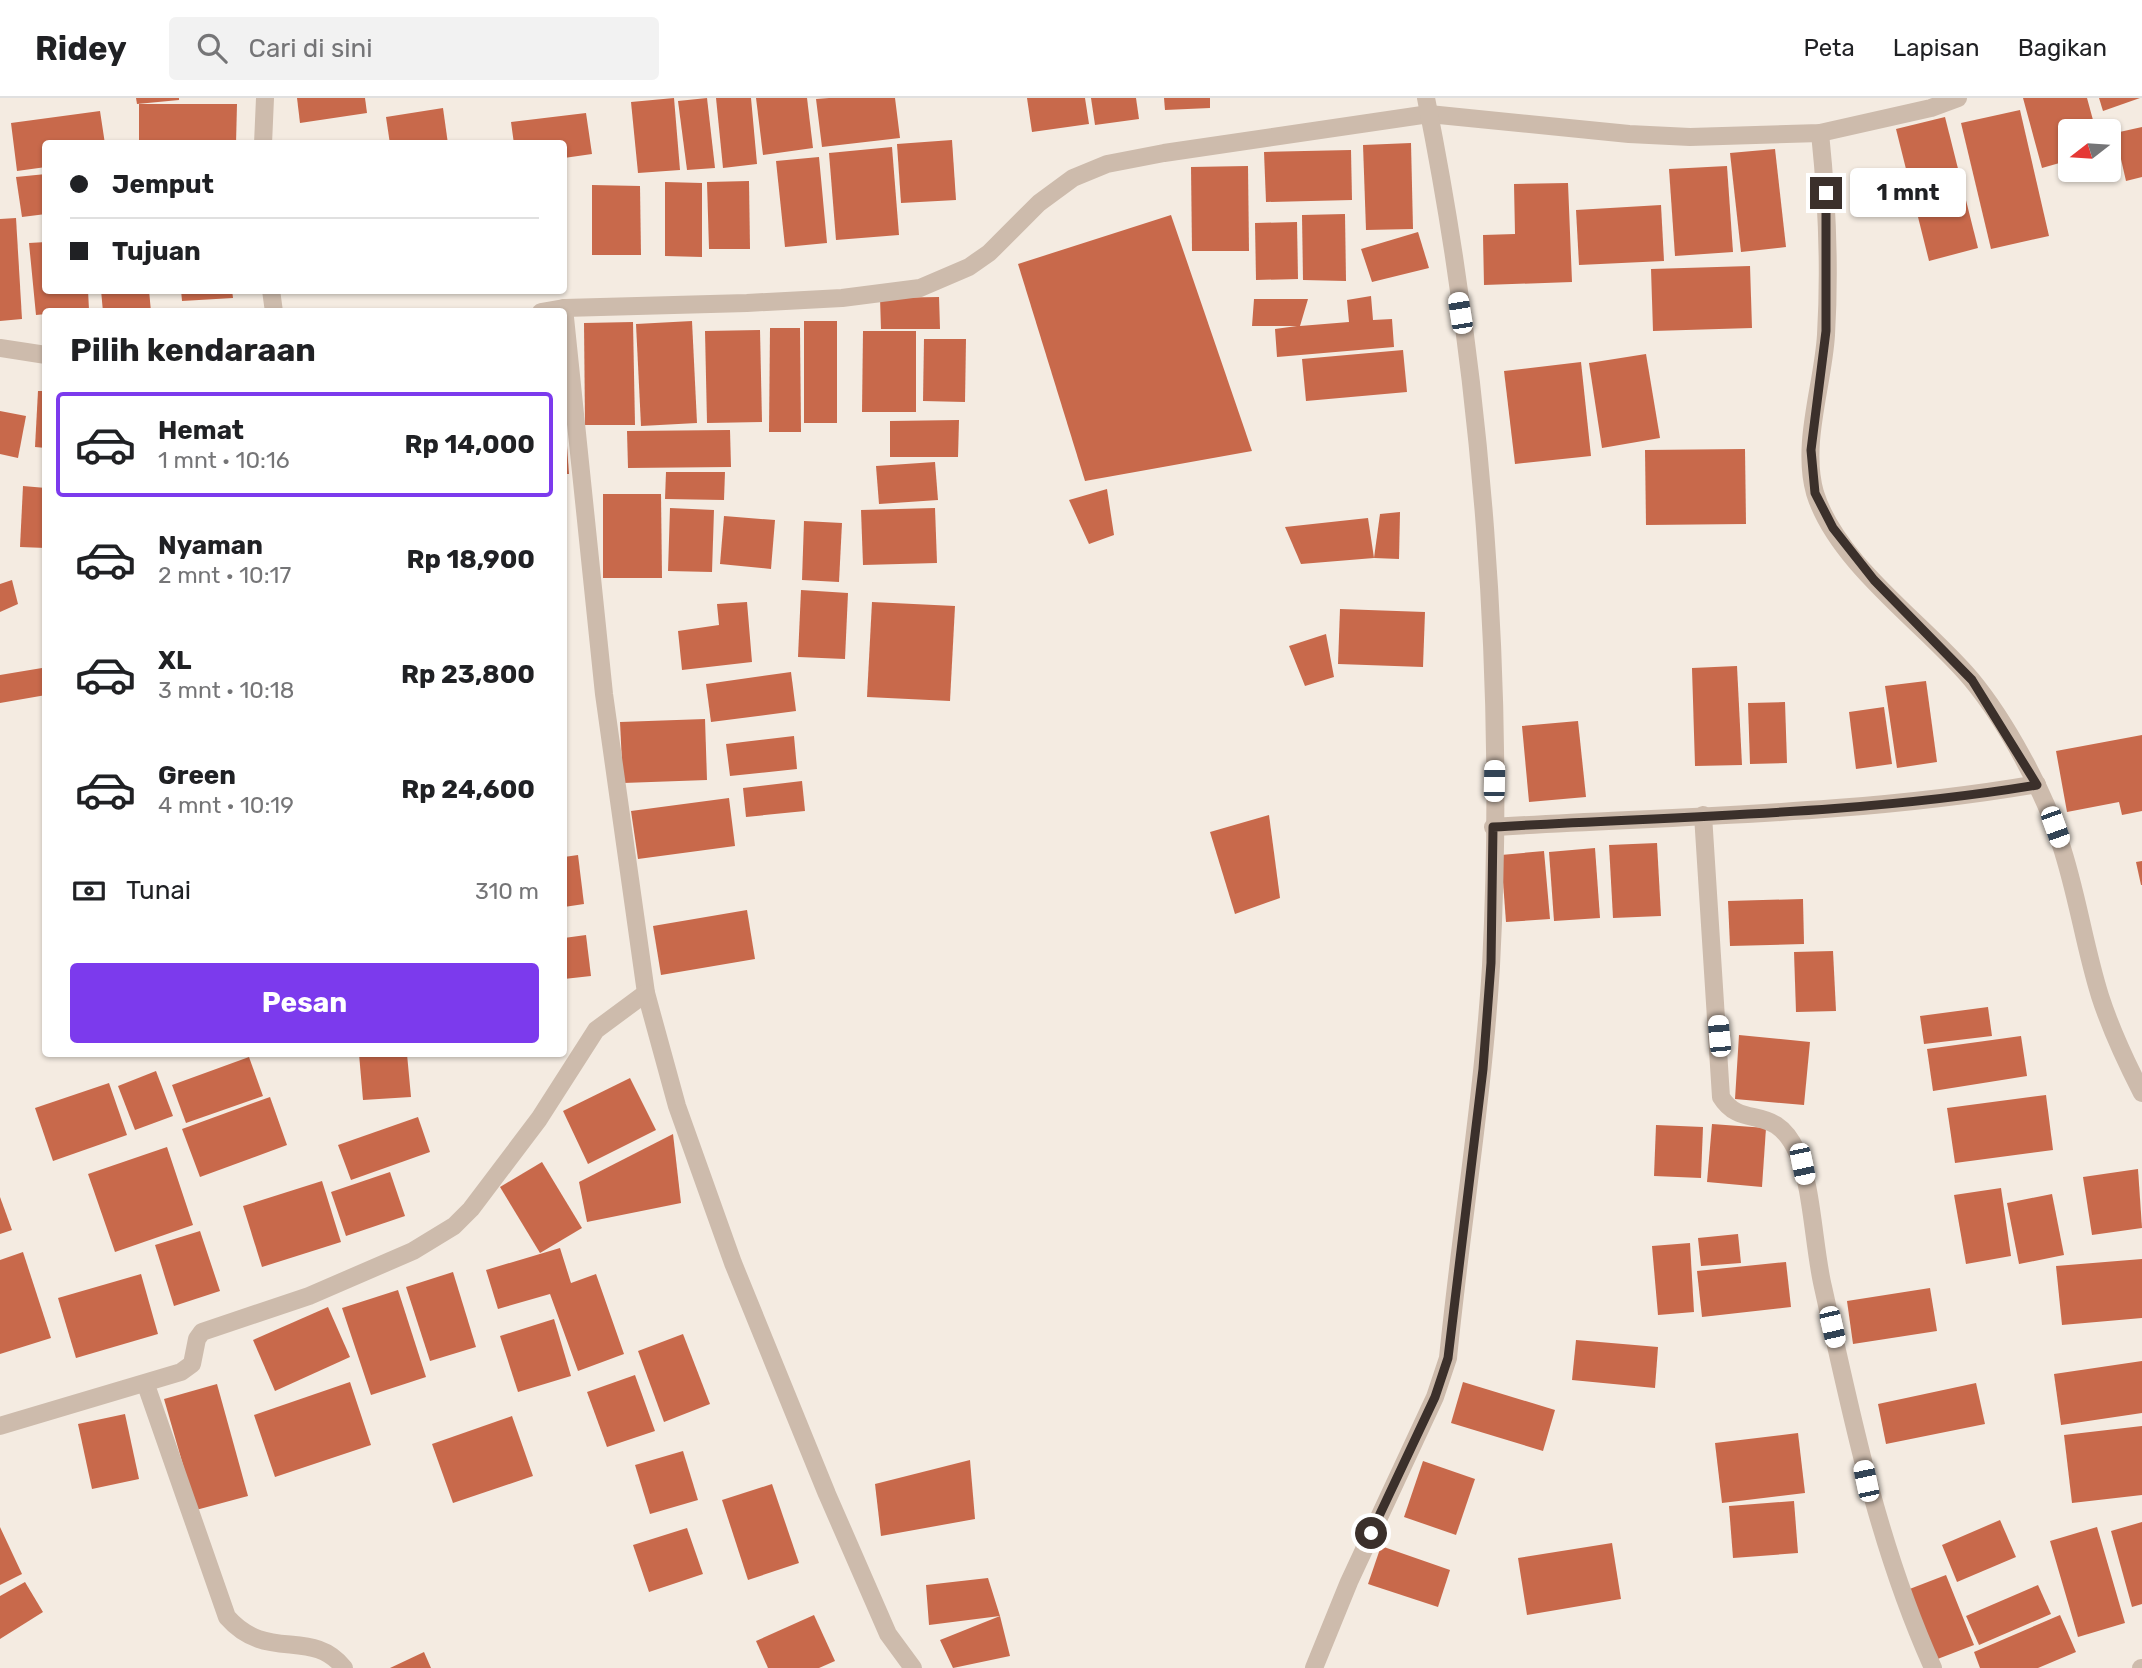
<!DOCTYPE html>
<html lang="id">
<meta charset="utf-8">
<style>
body{margin:0;font-family:Rubik,sans-serif;background:#f2f2f2;color:#202124;height:100vh;display:flex;flex-direction:column;font-size:26px;white-space:nowrap}
*{box-sizing:border-box;margin:0}
p{font-size:23px;color:#757577}
.icon{flex:none;width:38px;height:38px;fill:none;stroke:currentColor;stroke-width:2;stroke-linecap:round;stroke-linejoin:round}
.map{position:relative;flex:1;overflow:hidden}
.side{position:absolute;left:42px;top:210px;width:525px;height:749px;display:flex;flex-direction:column;background:#fff;border-radius:7px;box-shadow:0 2px 5px #0004}
.side>*{flex:none}
.banner{position:absolute;left:42px;top:42px;width:525px;height:154px;border-radius:7px;box-shadow:0 2px 5px #0004;display:grid;align-content:center;height:154px;padding:0 28px;background:#fff}
.needle{width:46px;rotate:253deg}
.tools{position:absolute;left:2058px;top:21px;display:grid;gap:14px}
.tools a{display:grid;place-items:center;width:63px;height:63px;border-radius:7px;background:#fff;box-shadow:0 2px 5px #0004;font-size:35px}
.end{position:absolute;width:32px;height:32px;margin:-16px;border:9px solid #3b302b;background:#fff;box-shadow:0 0 0 4px #fff}
.from{border-radius:50%}
.bubble{position:absolute;height:49px;border-radius:7px;background:#fff;box-shadow:0 2px 5px #0004;font-size:23px;font-weight:700;line-height:49px;text-align:center}
.car{position:absolute;width:21px;height:42px;margin:-21px -10px;border-radius:9px;box-shadow:0 0 5px 2px #0007;background:linear-gradient(#fff 24%,#345 0 40%,#fff 0 76%,#345 0 86%,#fff 0)}
.banner b{display:flex;align-items:center;gap:24px;height:66px;font-size:26px}
.banner b+b{border-top:2px solid #e0e0e0}
.banner i{width:18px;height:18px;background:#202124}
ul{padding:0;list-style:none}
li{display:flex;align-items:center;gap:21px;height:105px;margin:0 14px 10px;padding:0 14px;border:4px solid transparent;border-radius:7px}
li div{flex:1}
li b{display:block;font-size:26px}
li em{font-style:normal;font-weight:700}
li.active{border-color:#7c3aed}
li>.icon{width:63px;height:63px;stroke-width:1.5}
h2{padding:0 28px;font-size:32px;line-height:84px}
.pay{display:flex;align-items:center;gap:18px;height:77px;padding:0 28px;font-size:26px}
.pay p{margin-inline-start:auto}
.button{display:flex;gap:14px;margin-top:auto;padding:14px 28px}
.button a{flex:1;height:80px;border-radius:7px;background:#7c3aed;color:#fff;font-size:28px;font-weight:700;line-height:80px;text-align:center}
header{display:flex;align-items:center;gap:42px;box-sizing:border-box;height:98px;padding:0 35px;background:#fff;border-bottom:2px solid #e0e0e0}
header strong{font-size:33px}
nav{display:flex;gap:38px;margin-inline-start:auto;font-size:24px}
.search{width:490px;height:63px;background:#f2f2f2;display:flex;align-items:center;gap:18px;box-sizing:border-box;padding:0 24px;border-radius:7px;color:#757577;font-size:26px}
.map>svg:first-child{display:block}
.building{fill:#c8694b}
.lines{fill:none;stroke-linecap:round;stroke-linejoin:round}
.minor{stroke:#cdbbac;stroke-width:18}
.route{stroke:#3b302b;stroke-width:9}
</style>
<header>
<strong>Ridey</strong>
<div class="search"><svg class="icon" aria-label="search" viewBox="0 0 24 24"><circle cx="10" cy="10" r="6"/><path d="M15 15l6 6"/></svg>Cari di sini</div>
<nav><a>Peta</a><a>Lapisan</a><a>Bagikan</a></nav>
</header>
<div class="map">
<svg width="2142" height="1570" viewBox="0 0 2142 1570">
<rect width="100%" height="100%" fill="#f4ebe1"/>
<g class="building">
<path d="M 136,0 L 179,0 L 179,2 L 137,6 Z"/>
<path d="M 297,0 L 365,0 L 367,15 L 300,25 Z"/>
<path d="M 674,0 L 680,72 L 638,75 L 631,4 Z"/>
<path d="M 707,0 L 715,70 L 687,72 L 678,3 Z"/>
<path d="M 716,0 L 751,0 L 757,66 L 723,70 Z"/>
<path d="M 756,0 L 807,0 L 813,50 L 763,57 Z"/>
<path d="M 829,0 L 895,0 L 900,40 L 822,49 L 816,1 Z"/>
<path d="M 1027,0 L 1085,0 L 1089,26 L 1032,34 Z"/>
<path d="M 1091,0 L 1136,0 L 1139,21 L 1095,27 Z"/>
<path d="M 1164,0 L 1210,0 L 1210,10 L 1165,12 Z"/>
<path d="M 2023,0 L 2087,0 L 2096,33 L 2070,33 L 2070,62 L 2042,70 Z"/>
<path d="M 2099,0 L 2140,0 L 2103,13 Z"/>
<path d="M 139,6 L 237,6 L 236,46 L 139,46 Z"/>
<path d="M 443,10 L 448,46 L 390,46 L 386,19 Z"/>
<path d="M 2020,12 L 2049,138 L 1991,151 L 1961,25 Z"/>
<path d="M 100,13 L 105,46 L 46,46 L 46,69 L 17,73 L 11,25 Z"/>
<path d="M 586,15 L 592,56 L 564,60 L 564,46 L 514,46 L 511,24 Z"/>
<path d="M 1945,19 L 1978,150 L 1929,163 L 1896,31 Z"/>
<path d="M 2142,29 L 2142,79 L 2126,83 L 2115,35 Z"/>
<path d="M 952,42 L 956,102 L 901,105 L 897,46 Z"/>
<path d="M 1411,45 L 1413,131 L 1366,132 L 1363,47 Z"/>
<path d="M 892,49 L 899,137 L 836,142 L 829,55 Z"/>
<path d="M 1775,51 L 1786,149 L 1741,154 L 1730,55 Z"/>
<path d="M 1351,52 L 1352,102 L 1266,104 L 1264,54 Z"/>
<path d="M 819,59 L 827,145 L 785,149 L 776,63 Z"/>
<path d="M 1248,68 L 1249,153 L 1192,153 L 1191,69 Z"/>
<path d="M 1727,68 L 1733,154 L 1675,158 L 1669,71 Z"/>
<path d="M 46,76 L 46,116 L 22,119 L 16,79 Z"/>
<path d="M 749,83 L 750,151 L 709,151 L 707,84 Z"/>
<path d="M 665,84 L 702,85 L 702,159 L 665,158 Z"/>
<path d="M 1568,85 L 1572,184 L 1484,187 L 1483,137 L 1515,136 L 1514,86 Z"/>
<path d="M 592,87 L 640,88 L 641,157 L 592,157 Z"/>
<path d="M 1661,107 L 1664,163 L 1579,167 L 1576,112 Z"/>
<path d="M 1345,116 L 1346,183 L 1303,182 L 1302,117 Z"/>
<path d="M 1171,117 L 1252,353 L 1085,383 L 1018,166 Z"/>
<path d="M 16,120 L 22,221 L 0,223 L 0,121 Z"/>
<path d="M 1297,124 L 1298,181 L 1256,182 L 1255,125 Z"/>
<path d="M 1418,134 L 1429,170 L 1372,184 L 1361,151 Z"/>
<path d="M 46,144 L 46,192 L 88,192 L 89,212 L 36,217 L 29,145 Z"/>
<path d="M 1750,168 L 1752,230 L 1653,233 L 1651,171 Z"/>
<path d="M 101,192 L 149,192 L 151,214 L 103,214 Z"/>
<path d="M 181,192 L 232,192 L 233,200 L 182,203 Z"/>
<path d="M 1371,198 L 1373,222 L 1392,221 L 1394,249 L 1277,259 L 1275,231 L 1297,228 L 1252,228 L 1254,201 L 1308,201 L 1300,228 L 1349,224 L 1347,202 Z"/>
<path d="M 939,199 L 940,231 L 881,231 L 880,200 Z"/>
<path d="M 692,223 L 697,325 L 641,328 L 636,226 Z"/>
<rect x="804" y="223" width="33" height="102"/>
<path d="M 633,224 L 635,327 L 585,327 L 584,225 Z"/>
<path d="M 770,230 L 800,230 L 801,334 L 769,334 Z"/>
<path d="M 760,232 L 762,324 L 707,325 L 705,233 Z"/>
<path d="M 863,233 L 916,233 L 916,314 L 862,314 Z"/>
<path d="M 924,241 L 966,241 L 965,304 L 923,303 Z"/>
<path d="M 1403,252 L 1407,294 L 1306,303 L 1302,261 Z"/>
<path d="M 1646,256 L 1660,340 L 1602,350 L 1589,265 Z"/>
<path d="M 1581,264 L 1591,358 L 1515,366 L 1504,273 Z"/>
<path d="M 38,293 L 46,293 L 46,350 L 35,349 Z"/>
<path d="M 0,313 L 26,318 L 18,360 L 0,356 Z"/>
<path d="M 959,322 L 958,359 L 890,359 L 890,323 Z"/>
<path d="M 730,332 L 731,369 L 628,370 L 627,333 Z"/>
<path d="M 564,334 L 566,334 L 569,376 L 564,376 Z"/>
<path d="M 1745,351 L 1746,426 L 1646,427 L 1645,352 Z"/>
<path d="M 935,364 L 938,402 L 879,406 L 876,368 Z"/>
<path d="M 666,374 L 725,374 L 724,402 L 665,401 Z"/>
<path d="M 23,388 L 46,390 L 46,450 L 20,449 Z"/>
<path d="M 1107,391 L 1114,437 L 1089,446 L 1069,402 Z"/>
<path d="M 603,396 L 661,396 L 662,480 L 603,480 Z"/>
<path d="M 670,410 L 714,412 L 712,474 L 668,473 Z"/>
<path d="M 935,410 L 937,465 L 863,467 L 861,412 Z"/>
<path d="M 1400,414 L 1399,461 L 1374,460 L 1380,416 Z"/>
<path d="M 724,418 L 775,422 L 771,471 L 720,466 Z"/>
<path d="M 1368,420 L 1374,460 L 1301,466 L 1285,429 Z"/>
<path d="M 804,423 L 842,425 L 839,484 L 802,482 Z"/>
<path d="M 12,482 L 18,506 L 0,514 L 0,486 Z"/>
<path d="M 801,492 L 848,495 L 845,561 L 798,559 Z"/>
<path d="M 747,504 L 752,564 L 682,572 L 678,533 L 719,527 L 717,506 Z"/>
<path d="M 872,504 L 955,508 L 950,603 L 867,599 Z"/>
<path d="M 1340,511 L 1425,514 L 1423,569 L 1338,566 Z"/>
<path d="M 1326,536 L 1334,579 L 1305,588 L 1289,548 Z"/>
<path d="M 1737,568 L 1742,667 L 1695,668 L 1692,570 Z"/>
<path d="M 42,570 L 46,597 L 0,605 L 0,577 Z"/>
<path d="M 791,574 L 796,613 L 711,624 L 706,586 Z"/>
<path d="M 1926,583 L 1937,664 L 1897,670 L 1885,588 Z"/>
<path d="M 1785,604 L 1787,665 L 1750,666 L 1748,605 Z"/>
<path d="M 1884,609 L 1892,666 L 1856,671 L 1849,614 Z"/>
<path d="M 705,621 L 707,682 L 623,685 L 620,624 Z"/>
<path d="M 1578,623 L 1586,699 L 1529,704 L 1522,628 Z"/>
<path d="M 2142,637 L 2142,713 L 2122,717 L 2119,704 L 2067,714 L 2056,653 Z"/>
<path d="M 794,638 L 797,671 L 730,678 L 726,646 Z"/>
<path d="M 802,683 L 805,713 L 746,719 L 743,690 Z"/>
<path d="M 729,700 L 735,748 L 638,761 L 631,713 Z"/>
<path d="M 1269,717 L 1280,800 L 1235,816 L 1210,734 Z"/>
<path d="M 1657,745 L 1661,818 L 1613,820 L 1609,747 Z"/>
<path d="M 1595,750 L 1600,820 L 1554,823 L 1549,754 Z"/>
<path d="M 1544,753 L 1550,821 L 1506,824 L 1501,757 Z"/>
<path d="M 578,757 L 584,806 L 564,809 L 564,759 Z"/>
<path d="M 2142,763 L 2142,787 L 2141,787 L 2136,764 Z"/>
<path d="M 1803,801 L 1804,846 L 1730,848 L 1728,803 Z"/>
<path d="M 747,812 L 755,861 L 661,877 L 653,828 Z"/>
<path d="M 586,837 L 591,878 L 564,881 L 564,840 Z"/>
<path d="M 1833,853 L 1836,913 L 1796,914 L 1794,854 Z"/>
<path d="M 1988,909 L 1992,938 L 1924,946 L 1920,918 Z"/>
<path d="M 1739,937 L 1810,944 L 1804,1007 L 1735,1001 Z"/>
<path d="M 2021,938 L 2027,978 L 1933,993 L 1927,951 Z"/>
<path d="M 359,956 L 407,956 L 411,999 L 363,1002 Z"/>
<path d="M 249,959 L 263,998 L 186,1025 L 172,987 Z"/>
<path d="M 156,973 L 173,1018 L 135,1032 L 118,988 Z"/>
<path d="M 630,980 L 656,1032 L 588,1066 L 563,1013 Z"/>
<path d="M 109,985 L 127,1037 L 53,1063 L 35,1010 Z"/>
<path d="M 2046,997 L 2053,1052 L 1955,1065 L 1947,1010 Z"/>
<path d="M 270,999 L 287,1047 L 200,1079 L 182,1031 Z"/>
<path d="M 418,1019 L 430,1054 L 351,1082 L 338,1047 Z"/>
<path d="M 1712,1026 L 1766,1030 L 1762,1089 L 1707,1084 Z"/>
<path d="M 1656,1027 L 1703,1029 L 1701,1080 L 1654,1078 Z"/>
<path d="M 673,1036 L 681,1105 L 587,1124 L 579,1084 Z"/>
<path d="M 167,1049 L 193,1127 L 115,1154 L 88,1076 Z"/>
<path d="M 542,1064 L 582,1130 L 540,1155 L 500,1089 Z"/>
<path d="M 2138,1071 L 2142,1130 L 2092,1137 L 2083,1079 Z"/>
<path d="M 390,1074 L 405,1118 L 346,1138 L 331,1094 Z"/>
<path d="M 322,1083 L 341,1144 L 262,1169 L 243,1108 Z"/>
<path d="M 2001,1090 L 2011,1158 L 1966,1166 L 1954,1097 Z"/>
<path d="M 2052,1096 L 2064,1157 L 2019,1166 L 2007,1105 Z"/>
<path d="M 0,1099 L 12,1132 L 0,1136 Z"/>
<path d="M 200,1133 L 220,1193 L 174,1208 L 155,1147 Z"/>
<path d="M 1738,1136 L 1741,1165 L 1701,1168 L 1698,1140 Z"/>
<path d="M 1690,1145 L 1694,1214 L 1658,1217 L 1652,1148 Z"/>
<path d="M 560,1150 L 571,1185 L 596,1176 L 624,1256 L 578,1273 L 550,1196 L 498,1211 L 486,1172 Z"/>
<path d="M 23,1154 L 51,1240 L 0,1256 L 0,1162 Z"/>
<path d="M 2142,1161 L 2142,1220 L 2062,1227 L 2056,1168 Z"/>
<path d="M 1786,1164 L 1791,1209 L 1702,1219 L 1697,1173 Z"/>
<path d="M 453,1174 L 476,1249 L 430,1263 L 406,1189 Z"/>
<path d="M 141,1176 L 158,1236 L 76,1260 L 58,1200 Z"/>
<path d="M 1930,1190 L 1937,1233 L 1853,1246 L 1847,1203 Z"/>
<path d="M 398,1192 L 426,1279 L 371,1297 L 342,1210 Z"/>
<path d="M 328,1209 L 350,1259 L 275,1293 L 253,1242 Z"/>
<path d="M 554,1221 L 571,1278 L 518,1294 L 500,1238 Z"/>
<path d="M 683,1236 L 710,1306 L 664,1324 L 638,1253 Z"/>
<path d="M 1576,1242 L 1658,1249 L 1655,1290 L 1572,1282 Z"/>
<path d="M 2142,1263 L 2142,1315 L 2061,1327 L 2054,1276 Z"/>
<path d="M 635,1277 L 655,1333 L 607,1349 L 587,1294 Z"/>
<path d="M 350,1284 L 371,1347 L 275,1379 L 254,1317 Z"/>
<path d="M 1463,1284 L 1555,1312 L 1543,1353 L 1451,1325 Z"/>
<path d="M 1976,1285 L 1985,1326 L 1886,1346 L 1878,1306 Z"/>
<path d="M 217,1286 L 248,1398 L 196,1412 L 164,1301 Z"/>
<path d="M 125,1316 L 139,1381 L 92,1391 L 78,1326 Z"/>
<path d="M 512,1318 L 533,1378 L 453,1405 L 432,1346 Z"/>
<path d="M 2142,1328 L 2142,1397 L 2072,1405 L 2064,1337 Z"/>
<path d="M 1798,1335 L 1805,1395 L 1722,1405 L 1715,1345 Z"/>
<path d="M 683,1353 L 698,1402 L 650,1416 L 635,1367 Z"/>
<path d="M 970,1362 L 975,1421 L 881,1438 L 875,1386 Z"/>
<path d="M 1423,1363 L 1475,1381 L 1456,1437 L 1404,1419 Z"/>
<path d="M 772,1386 L 799,1465 L 748,1482 L 722,1402 Z"/>
<path d="M 1794,1403 L 1798,1455 L 1733,1460 L 1729,1408 Z"/>
<path d="M 2000,1422 L 2016,1459 L 1957,1484 L 1942,1447 Z"/>
<path d="M 2142,1424 L 2142,1506 L 2132,1509 L 2111,1433 Z"/>
<path d="M 0,1429 L 22,1476 L 0,1487 Z"/>
<path d="M 2097,1429 L 2125,1525 L 2078,1539 L 2050,1443 Z"/>
<path d="M 687,1430 L 703,1476 L 649,1494 L 633,1447 Z"/>
<path d="M 1612,1445 L 1621,1501 L 1527,1517 L 1518,1460 Z"/>
<path d="M 1381,1448 L 1450,1472 L 1438,1509 L 1368,1486 Z"/>
<path d="M 1946,1477 L 1974,1547 L 1935,1562 L 1907,1492 Z"/>
<path d="M 988,1480 L 1000,1518 L 1010,1558 L 953,1570 L 940,1542 L 1000,1518 L 929,1527 L 926,1487 Z"/>
<path d="M 25,1484 L 43,1514 L 0,1541 L 0,1498 Z"/>
<path d="M 2038,1487 L 2051,1516 L 1979,1547 L 1966,1518 Z"/>
<path d="M 814,1517 L 835,1563 L 819,1570 L 768,1570 L 756,1543 Z"/>
<path d="M 2060,1517 L 2076,1554 L 2038,1570 L 1980,1570 L 1974,1554 Z"/>
<path d="M 424,1554 L 431,1570 L 390,1570 Z"/>
</g>
<g class="lines">
<g class="minor">
<path d="M 1820,35 C 1827,102 1830,170 1826,237 C 1823,287 1801,346 1815,395 C 1837,466 1925,526 1971,581 C 2005,622 2044,693 2060,744 C 2077,794 2084,847 2100,898 C 2111,932 2126,964 2142,995"/>
<path d="M 263,46 L 265,0"/>
<path d="M 271,192 L 274,214"/>
<path d="M 564,210 L 604,596 L 646,895 L 677,1008 L 733,1165 L 827,1396 L 888,1536 L 913,1570"/>
<path d="M 541,214 L 564,210 L 747,205 L 842,200 L 920,190 L 969,169 L 989,155 L 1039,105 L 1073,80 L 1107,66 L 1164,55 L 1429,16 L 1629,36 L 1690,39 L 1820,35 L 1931,10 L 1958,0"/>
<path d="M 0,250 L 46,257"/>
<path d="M 1703,717 L 1721,999 C 1742,1033 1774,1003 1797,1054 C 1812,1086 1814,1152 1823,1189 C 1852,1320 1878,1448 1933,1570"/>
<path d="M 1493,729 C 1675,718 1857,717 2037,686"/>
<path d="M 146,1287 L 227,1519 C 267,1565 312,1529 344,1570"/>
<path d="M 0,1328 L 181,1274 L 192,1266 L 197,1241 L 202,1234 L 309,1198 L 413,1153 L 454,1128 L 471,1111 L 539,1021 L 596,932 L 646,895"/>
<path d="M 1314,1570 L 1349,1484 L 1435,1299 L 1448,1260 C 1461,1129 1483,1000 1491,868 C 1506,583 1482,279 1426,0"/>
<path d="M 2141,1570 L 2142,1570"/>
</g>
</g>
<g class="lines">
<path class="route" d="M 1371,1435 L 1435,1299 L 1448,1260 L 1483,971 L 1491,865 L 1493,729 C 1676,718 1856,717 2037,687 L 1972,582 L 1874,482 L 1833,430 L 1815,395 L 1811,352 L 1826,233 L 1826,95"/>
</g>
</svg>
<div class="tools">
<a><svg class="needle" viewBox="-14 -14 28 28"><path d="M0-13l5 13h-10z" fill="#e53935"/><path d="M0 13l5-13h-10z" fill="#757577"/></svg></a>
</div>
<i class="end from" style="left:1371px;top:1435px"></i>
<i class="end" style="left:1826px;top:95px"></i>
<div class="bubble" style="left:1850px;top:70px;width:116px">1 mnt</div>
<i class="car" style="left:1460px;top:215px;rotate:351deg"></i>
<i class="car" style="left:1494px;top:683px;rotate:1deg"></i>
<i class="car" style="left:2055px;top:729px;rotate:160deg"></i>
<i class="car" style="left:1719px;top:938px;rotate:355deg"></i>
<i class="car" style="left:1802px;top:1066px;rotate:168deg"></i>
<i class="car" style="left:1832px;top:1229px;rotate:167deg"></i>
<i class="car" style="left:1866px;top:1383px;rotate:348deg"></i>
<div class="banner">
<b><i class="from"></i>Jemput</b>
<b><i></i>Tujuan</b>
</div>
<section class="side">
<h2>Pilih kendaraan</h2>
<ul>
<li class="active"><svg class="icon" aria-label="car" viewBox="0 0 24 24"><path d="M5 17H2v-5l4-1 3-4h7l3 4 3 1v5h-3M9 17h6M6 11h13"/><circle cx="7" cy="17" r="2"/><circle cx="17" cy="17" r="2"/></svg><div><b>Hemat</b><p>1 mnt · 10:16</p></div><em>Rp 14,000</em></li>
<li><svg class="icon" aria-label="car" viewBox="0 0 24 24"><path d="M5 17H2v-5l4-1 3-4h7l3 4 3 1v5h-3M9 17h6M6 11h13"/><circle cx="7" cy="17" r="2"/><circle cx="17" cy="17" r="2"/></svg><div><b>Nyaman</b><p>2 mnt · 10:17</p></div><em>Rp 18,900</em></li>
<li><svg class="icon" aria-label="car" viewBox="0 0 24 24"><path d="M5 17H2v-5l4-1 3-4h7l3 4 3 1v5h-3M9 17h6M6 11h13"/><circle cx="7" cy="17" r="2"/><circle cx="17" cy="17" r="2"/></svg><div><b>XL</b><p>3 mnt · 10:18</p></div><em>Rp 23,800</em></li>
<li><svg class="icon" aria-label="car" viewBox="0 0 24 24"><path d="M5 17H2v-5l4-1 3-4h7l3 4 3 1v5h-3M9 17h6M6 11h13"/><circle cx="7" cy="17" r="2"/><circle cx="17" cy="17" r="2"/></svg><div><b>Green</b><p>4 mnt · 10:19</p></div><em>Rp 24,600</em></li>
</ul>
<div class="pay"><svg class="icon" aria-label="cash" viewBox="0 0 24 24"><path d="M3 7h18v10H3z"/><circle cx="12" cy="12" r="2"/></svg>Tunai<p>310 m</p></div>
<div class="button"><a>Pesan</a></div>
</section>
</div>
